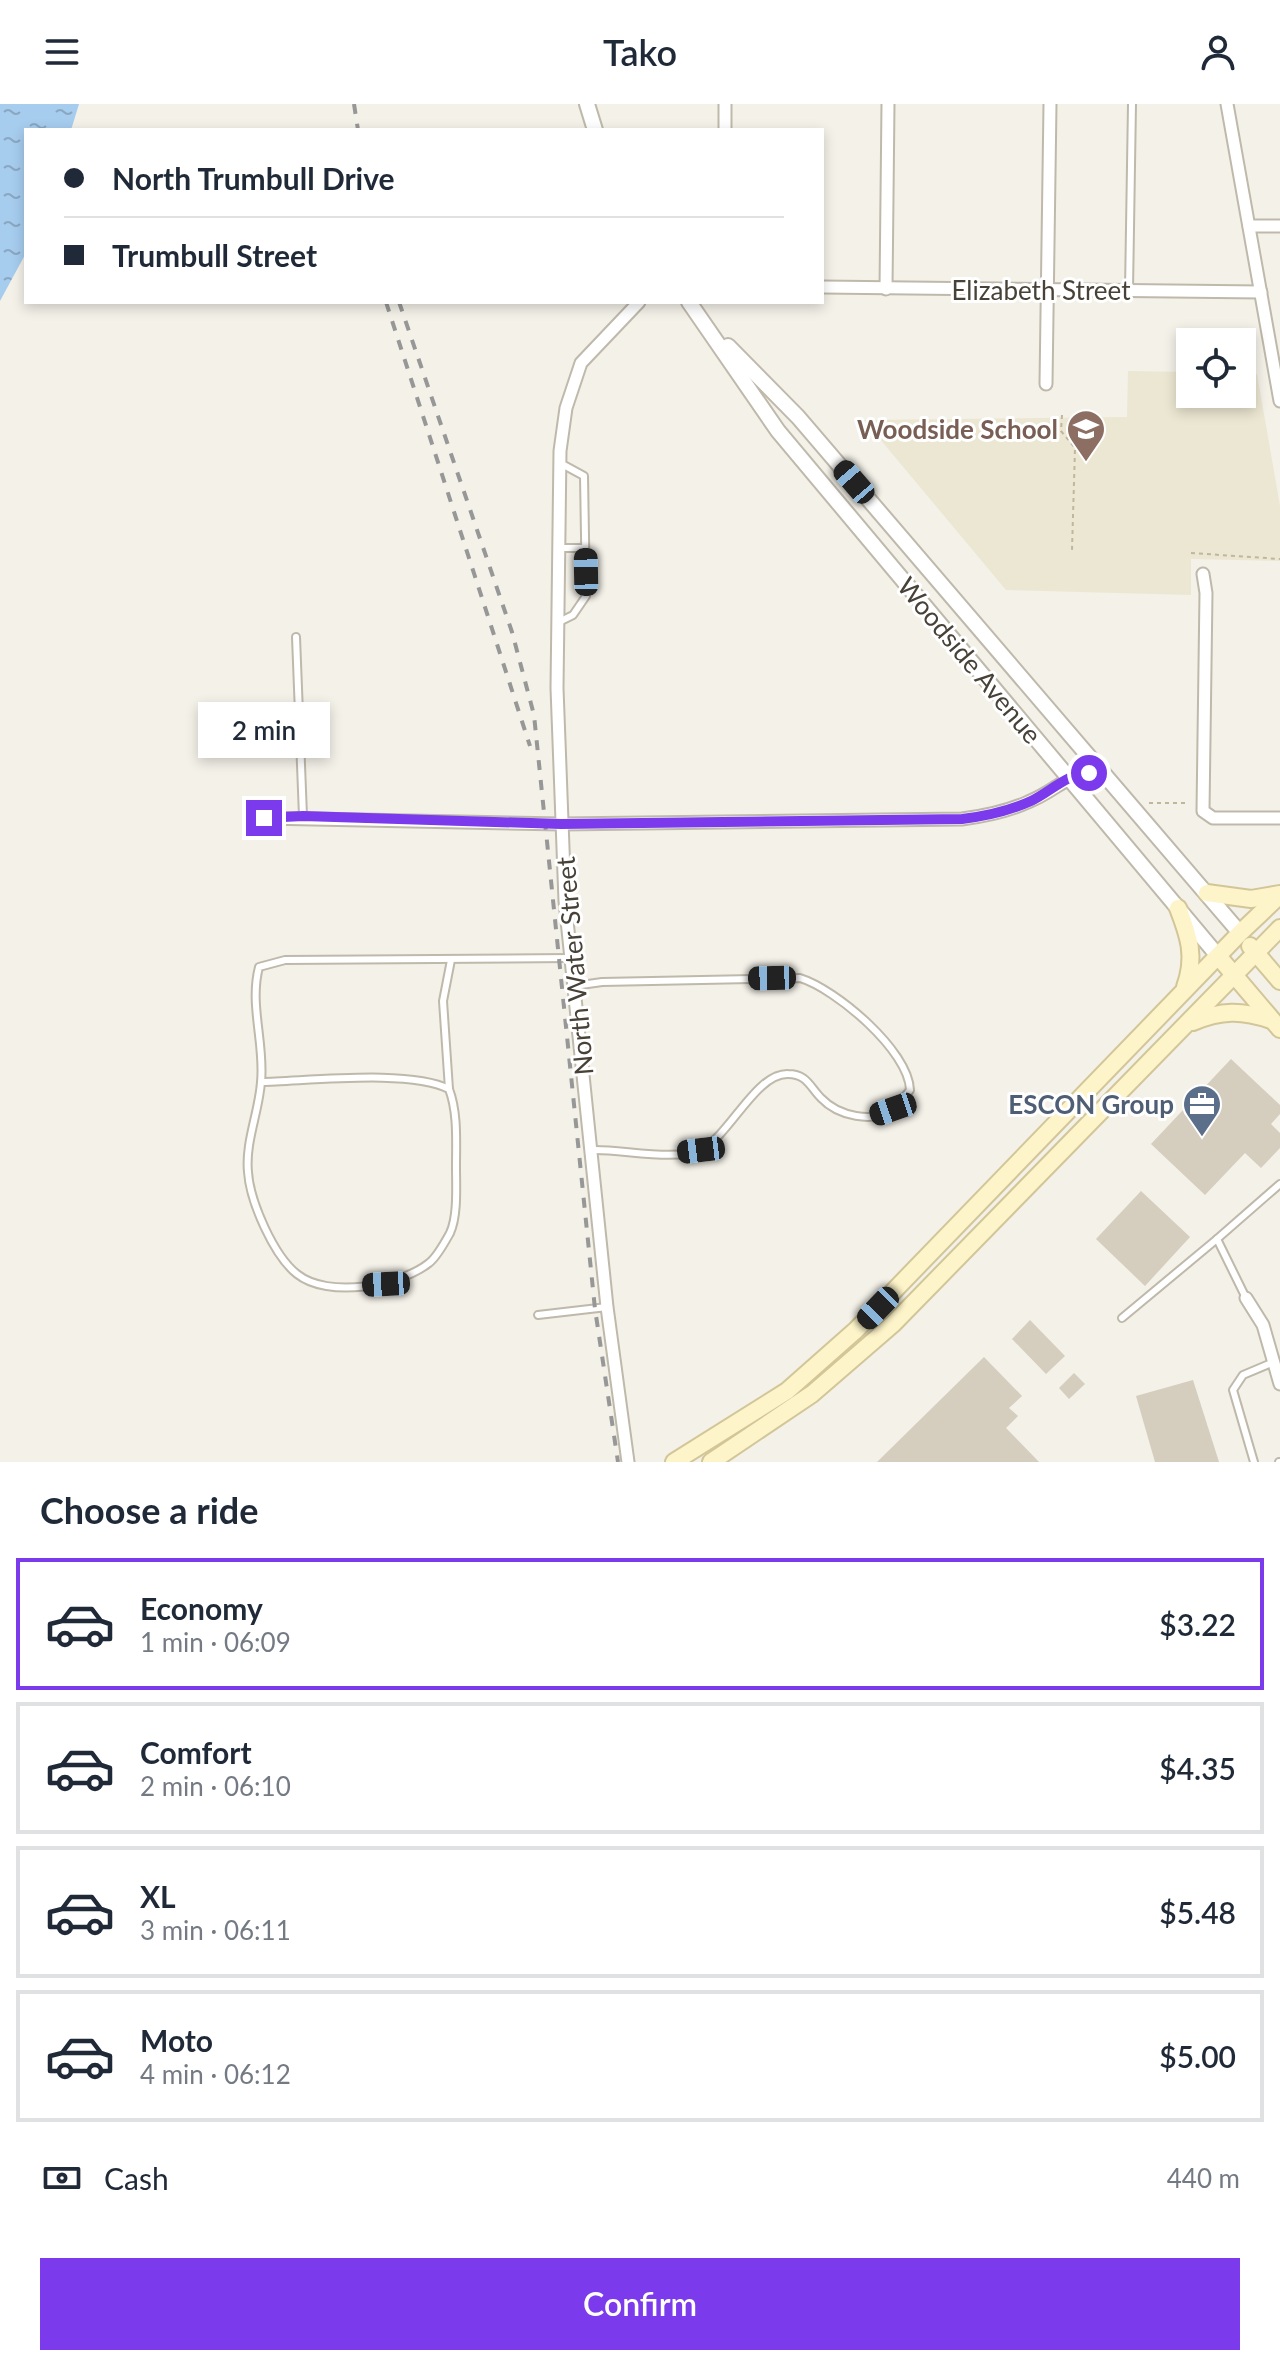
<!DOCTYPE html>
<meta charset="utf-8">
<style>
body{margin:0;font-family:Lato,sans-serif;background:#f2f2f3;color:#1f2937;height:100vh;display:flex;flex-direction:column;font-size:30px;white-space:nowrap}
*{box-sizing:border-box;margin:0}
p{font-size:26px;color:#747a83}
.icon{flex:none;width:44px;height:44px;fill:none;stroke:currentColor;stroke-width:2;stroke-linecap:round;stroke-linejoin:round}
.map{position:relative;height:1358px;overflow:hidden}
.details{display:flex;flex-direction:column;background:#fff;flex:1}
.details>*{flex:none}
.guide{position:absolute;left:24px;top:24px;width:800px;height:176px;border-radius:0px;box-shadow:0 4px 12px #0003;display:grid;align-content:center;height:176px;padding:0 40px;background:#fff}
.tools{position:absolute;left:1176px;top:224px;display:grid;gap:16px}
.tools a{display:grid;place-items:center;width:80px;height:80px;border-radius:0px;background:#fff;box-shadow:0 4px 12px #0003;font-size:40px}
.end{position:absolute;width:36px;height:36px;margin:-18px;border:10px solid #7c3aed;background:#fff;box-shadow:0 0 0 4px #fff}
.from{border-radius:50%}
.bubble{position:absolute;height:56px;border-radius:0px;background:#fff;box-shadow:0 4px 12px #0003;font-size:26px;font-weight:600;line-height:56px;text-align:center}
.car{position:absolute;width:24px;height:48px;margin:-24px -12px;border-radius:10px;box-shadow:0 0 6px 2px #0007;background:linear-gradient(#222 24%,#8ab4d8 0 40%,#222 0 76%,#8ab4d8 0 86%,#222 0)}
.guide b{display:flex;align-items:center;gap:28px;height:76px;font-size:30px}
.guide b+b{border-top:2px solid #e0e1e3}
.guide i{width:20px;height:20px;background:#1f2937}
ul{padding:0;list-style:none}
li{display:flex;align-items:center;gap:24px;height:132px;margin:0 16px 12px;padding:0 24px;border:4px solid #e0e1e3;border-radius:0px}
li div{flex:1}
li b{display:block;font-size:30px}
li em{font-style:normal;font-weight:600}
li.active{border-color:#7c3aed}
li>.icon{width:72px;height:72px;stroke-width:1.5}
h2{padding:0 40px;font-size:36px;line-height:96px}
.pay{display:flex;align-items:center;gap:20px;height:88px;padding:0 40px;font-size:30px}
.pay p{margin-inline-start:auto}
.button{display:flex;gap:16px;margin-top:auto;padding:16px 40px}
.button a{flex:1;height:92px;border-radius:0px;background:#7c3aed;color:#fff;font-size:32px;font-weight:600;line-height:92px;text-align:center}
header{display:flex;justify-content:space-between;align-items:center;height:104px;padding:0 40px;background:#fff;font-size:36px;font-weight:600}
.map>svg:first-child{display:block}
.education{fill:#ece7d2}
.water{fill:url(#water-ripples)}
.building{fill:#d5cdbe}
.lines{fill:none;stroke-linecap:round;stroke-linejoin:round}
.service-casing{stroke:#bfb9ab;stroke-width:10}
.minor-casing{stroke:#bfb9ab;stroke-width:15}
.tertiary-casing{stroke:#bfb9ab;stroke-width:18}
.secondary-casing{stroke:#d2c699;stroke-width:20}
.path{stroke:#c0b69c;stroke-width:2;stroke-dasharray:4 4;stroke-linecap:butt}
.service{stroke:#fff;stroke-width:6}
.minor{stroke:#fff;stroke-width:11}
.tertiary{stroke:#fff;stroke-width:14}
.secondary{stroke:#fdf4c9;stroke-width:16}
.rail{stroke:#979797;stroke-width:4;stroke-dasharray:10 10;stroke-linecap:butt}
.route{stroke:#7c3aed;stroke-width:10}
.labels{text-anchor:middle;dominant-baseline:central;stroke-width:6;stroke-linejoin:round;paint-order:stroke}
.street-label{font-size:26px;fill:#474137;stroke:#fff}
.education-label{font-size:26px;font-weight:bold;fill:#785e54;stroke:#fff;text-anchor:end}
.service-label{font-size:26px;font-weight:bold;fill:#4e5e75;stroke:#fff;text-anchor:end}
</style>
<header><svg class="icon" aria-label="menu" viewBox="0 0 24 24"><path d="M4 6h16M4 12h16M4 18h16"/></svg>Tako<svg class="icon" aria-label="person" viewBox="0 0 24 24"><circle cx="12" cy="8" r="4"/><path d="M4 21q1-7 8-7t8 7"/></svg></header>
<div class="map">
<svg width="1280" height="1358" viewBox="0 0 1280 1358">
<defs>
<pattern id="water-ripples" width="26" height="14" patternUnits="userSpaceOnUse" patternTransform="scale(2)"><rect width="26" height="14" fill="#a6ccee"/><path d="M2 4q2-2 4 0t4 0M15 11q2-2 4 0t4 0" fill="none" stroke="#89a7c2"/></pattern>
</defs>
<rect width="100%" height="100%" fill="#f3f1e8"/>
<path class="education" d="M 1128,267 L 1190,268 L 1190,290 L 1242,290 L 1242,270 L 1257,270 L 1280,402 L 1280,457 L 1191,455 L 1191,491 L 1006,486 L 864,316 L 1127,313 Z"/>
<path class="water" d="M 0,0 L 79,0 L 71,26 L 26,26 L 26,149 L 0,197 Z"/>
<g class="building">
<path d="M 1231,955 L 1280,1001 L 1280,1010 L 1271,1020 L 1280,1029 L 1280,1044 L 1261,1064 L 1245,1049 L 1205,1091 L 1151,1040 Z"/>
<path d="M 1141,1087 L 1190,1133 L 1145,1182 L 1096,1135 Z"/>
<path d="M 1030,1216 L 1065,1252 L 1046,1270 L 1012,1235 Z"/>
<path d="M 984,1253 L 1022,1292 L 1009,1304 L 1018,1312 L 1006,1324 L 1039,1358 L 877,1358 Z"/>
<path d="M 1074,1269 L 1085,1280 L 1069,1295 L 1059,1284 Z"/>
<path d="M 1193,1276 L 1219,1358 L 1155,1358 L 1136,1292 Z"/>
</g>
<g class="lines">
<defs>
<g id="service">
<path d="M 1129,186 L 1132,0"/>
<path d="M 560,444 L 585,444"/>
<path d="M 559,518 L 573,511 L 586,492 L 584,372 L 560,359"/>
<path d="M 296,533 L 303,712"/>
<path d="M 574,882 L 602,878 L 800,874 C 836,885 909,947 910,986 C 905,992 900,1000 894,1005 C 873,1020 838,1012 821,994 C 810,983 807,970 788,970 C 756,969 730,1031 702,1045 C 677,1058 622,1045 593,1046"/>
<path d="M 261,978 C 309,977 410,965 449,985 C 458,1009 456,1037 456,1063 C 456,1082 458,1112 450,1129 C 445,1138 437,1153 429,1159 C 400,1182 328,1195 297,1170 C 274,1152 250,1098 248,1068 C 245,1038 259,1008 261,978 C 265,940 249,901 259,863 L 285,856 L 571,854"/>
<path d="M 449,985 L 443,897 L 451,856"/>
<path d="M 1246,1194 L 1217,1135 L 1280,1080"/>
<path d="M 538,1211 L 607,1203"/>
<path d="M 1122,1214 L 1217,1135"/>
<path d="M 1254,1358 L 1233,1286 L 1243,1271 L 1274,1258"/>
<path d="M 1279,1358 L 1280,1358"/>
</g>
<g id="minor">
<path d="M 1227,0 L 1280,297"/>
<path d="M 725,26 L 725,0"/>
<path d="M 1249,122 L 1280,122"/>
<path d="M 822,183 L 1261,188"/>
<path d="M 886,185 L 888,0"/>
<path d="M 1046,280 L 1050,0"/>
<path d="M 1203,470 L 1206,489 L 1203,707 L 1213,714 L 1280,714"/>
<path d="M 264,714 L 561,720 L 962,715 C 986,712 1006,708 1028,698 C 1063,684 1066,665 1107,672"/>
<path d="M 1246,1194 L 1263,1221 L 1280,1280"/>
<path d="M 628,1358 L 607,1203 L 565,797 L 557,584 L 560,347 L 566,304 L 581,259 L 639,198"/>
</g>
<g id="tertiary">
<path d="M 587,0 L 595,26"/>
<path d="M 689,198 L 778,327 L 1218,852"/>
<path d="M 728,242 L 798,313 L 1240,829"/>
</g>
<g id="secondary">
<path d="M 1207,789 L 1251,795 L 1280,790"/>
<path d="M 1178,804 C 1189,832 1196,853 1185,883"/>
<path d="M 1250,842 L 1280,877"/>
<path d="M 1218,852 L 1280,925"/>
<path d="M 1193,918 C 1221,906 1242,906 1271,916"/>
<path d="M 674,1358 L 787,1287 L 856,1226 L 1240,829 L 1280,791"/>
<path d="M 711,1358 L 812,1290 L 893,1220 L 1280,824"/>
</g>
</defs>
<use href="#service" class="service-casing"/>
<use href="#minor" class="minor-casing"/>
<use href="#tertiary" class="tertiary-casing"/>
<use href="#secondary" class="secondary-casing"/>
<g class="path">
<path d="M 1062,311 L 1061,327 L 1075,344 L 1072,446"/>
<path d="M 1191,449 L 1280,455"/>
<path d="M 1149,699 L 1188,699"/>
</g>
<use href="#service" class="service"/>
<use href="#minor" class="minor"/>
<use href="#tertiary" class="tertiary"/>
<use href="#secondary" class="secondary"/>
<g class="rail">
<path d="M 354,0 L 358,26"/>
<path d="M 386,198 L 530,642"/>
<path d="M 399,198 L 512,528 L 534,611 L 595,1205 L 618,1358"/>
</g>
</g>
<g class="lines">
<path class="route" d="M 264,714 L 303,712 L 561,720 L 962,715 C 987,712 1009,707 1031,697 C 1050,688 1068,669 1089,669"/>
</g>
<defs>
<symbol id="school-pin" viewBox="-11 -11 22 30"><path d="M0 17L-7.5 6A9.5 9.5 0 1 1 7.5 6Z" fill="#8d6e63" stroke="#fff"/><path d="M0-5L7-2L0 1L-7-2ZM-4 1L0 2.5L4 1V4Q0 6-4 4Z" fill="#fff"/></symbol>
<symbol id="office-pin" viewBox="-11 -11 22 30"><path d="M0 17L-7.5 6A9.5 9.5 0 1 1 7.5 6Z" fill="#5c6f8a" stroke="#fff"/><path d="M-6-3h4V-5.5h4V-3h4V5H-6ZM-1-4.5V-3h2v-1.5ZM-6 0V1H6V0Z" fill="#fff"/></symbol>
</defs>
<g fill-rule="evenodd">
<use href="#school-pin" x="1064" y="303" width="44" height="60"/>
<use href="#office-pin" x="1180" y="978" width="44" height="60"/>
</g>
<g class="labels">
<g class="street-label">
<text x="1041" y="186">Elizabeth Street</text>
<text transform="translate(970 556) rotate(50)">Woodside Avenue</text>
<text transform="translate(574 862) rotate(-95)">North Water Street</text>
</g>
<g class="education-label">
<text x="1058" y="325">Woodside School</text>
</g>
<g class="service-label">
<text x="1174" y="1000">ESCON Group</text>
</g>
</g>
</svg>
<div class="tools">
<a><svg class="icon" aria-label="locate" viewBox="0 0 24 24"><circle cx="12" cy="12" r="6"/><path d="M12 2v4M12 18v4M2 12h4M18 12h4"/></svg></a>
</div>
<i class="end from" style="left:1089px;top:669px"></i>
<i class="end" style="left:264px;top:714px"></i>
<div class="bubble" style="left:198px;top:598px;width:132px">2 min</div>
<i class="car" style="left:854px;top:378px;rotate:319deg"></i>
<i class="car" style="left:586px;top:468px;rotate:359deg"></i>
<i class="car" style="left:772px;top:874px;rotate:269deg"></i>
<i class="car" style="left:893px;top:1005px;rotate:251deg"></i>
<i class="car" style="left:701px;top:1046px;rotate:263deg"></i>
<i class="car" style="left:386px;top:1180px;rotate:267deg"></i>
<i class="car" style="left:878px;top:1204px;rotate:224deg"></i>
<div class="guide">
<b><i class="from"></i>North Trumbull Drive</b>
<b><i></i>Trumbull Street</b>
</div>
</div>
<section class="details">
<h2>Choose a ride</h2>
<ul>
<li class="active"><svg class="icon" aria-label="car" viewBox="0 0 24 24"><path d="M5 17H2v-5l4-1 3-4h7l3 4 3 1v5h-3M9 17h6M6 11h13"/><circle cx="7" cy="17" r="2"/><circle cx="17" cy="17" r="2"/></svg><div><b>Economy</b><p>1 min · 06:09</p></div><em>$3.22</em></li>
<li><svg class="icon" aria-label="car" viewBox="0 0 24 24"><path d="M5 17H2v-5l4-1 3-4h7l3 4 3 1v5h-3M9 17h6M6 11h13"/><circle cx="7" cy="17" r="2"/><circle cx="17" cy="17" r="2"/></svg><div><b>Comfort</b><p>2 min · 06:10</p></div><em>$4.35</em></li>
<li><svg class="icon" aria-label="car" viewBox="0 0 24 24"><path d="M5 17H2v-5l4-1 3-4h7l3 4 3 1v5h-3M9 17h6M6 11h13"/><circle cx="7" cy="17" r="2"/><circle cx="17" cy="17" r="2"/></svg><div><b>XL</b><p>3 min · 06:11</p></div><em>$5.48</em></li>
<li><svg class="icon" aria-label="car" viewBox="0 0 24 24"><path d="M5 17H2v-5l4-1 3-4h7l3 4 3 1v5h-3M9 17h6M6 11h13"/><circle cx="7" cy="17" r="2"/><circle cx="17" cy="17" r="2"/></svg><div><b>Moto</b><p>4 min · 06:12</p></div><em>$5.00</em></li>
</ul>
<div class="pay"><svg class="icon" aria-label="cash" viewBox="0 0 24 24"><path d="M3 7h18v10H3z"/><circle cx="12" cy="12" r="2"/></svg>Cash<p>440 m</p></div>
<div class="button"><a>Confirm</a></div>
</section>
